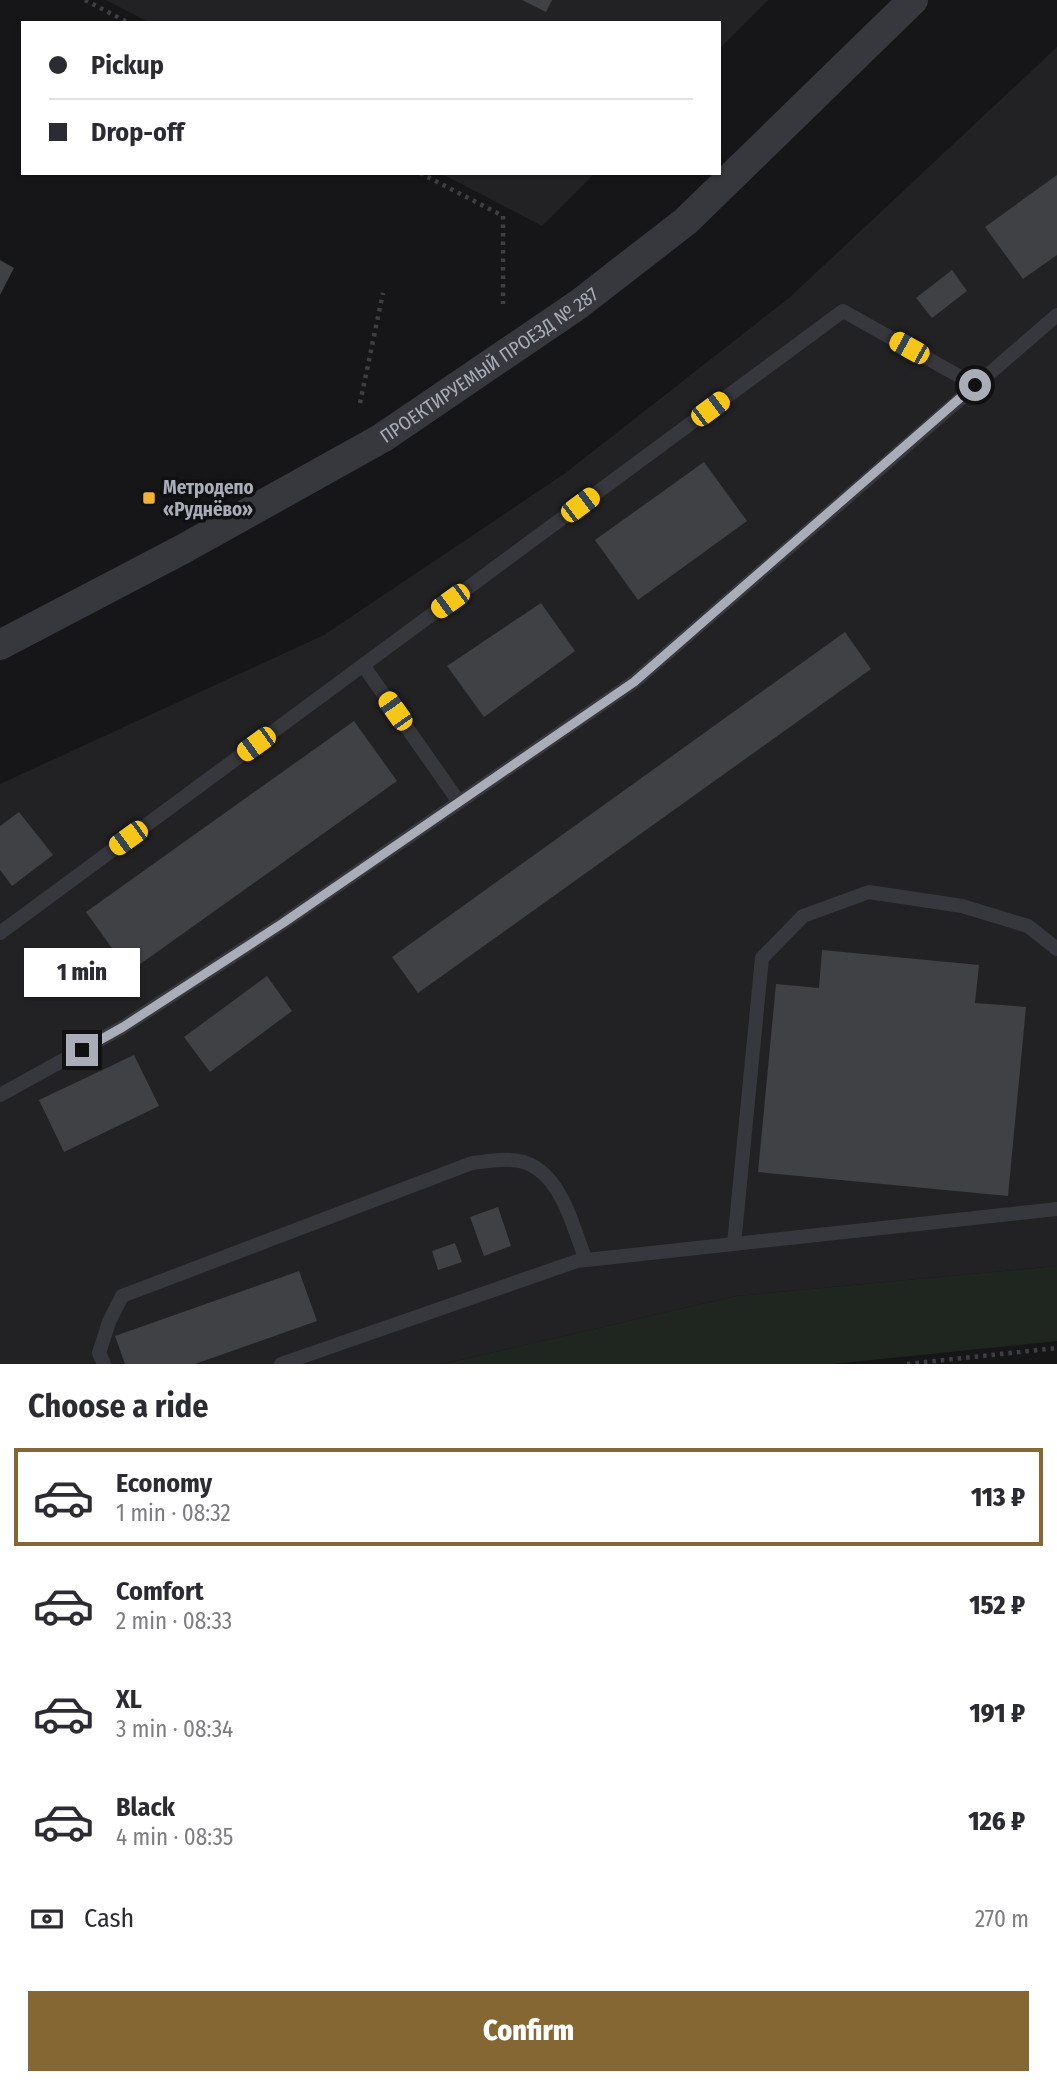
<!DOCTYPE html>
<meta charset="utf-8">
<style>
body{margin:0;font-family:"Fira Sans Condensed",sans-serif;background:#f7f7f7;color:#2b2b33;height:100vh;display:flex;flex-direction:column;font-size:26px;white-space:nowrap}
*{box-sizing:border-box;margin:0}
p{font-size:23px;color:#7c7c81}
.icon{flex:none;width:38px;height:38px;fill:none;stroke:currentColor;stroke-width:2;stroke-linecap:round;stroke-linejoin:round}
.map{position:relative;height:1364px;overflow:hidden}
.side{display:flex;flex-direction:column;background:#fff;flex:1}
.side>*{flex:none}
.hud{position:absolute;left:21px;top:21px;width:700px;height:154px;border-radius:0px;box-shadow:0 2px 5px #0004;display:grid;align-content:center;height:154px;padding:0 28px;background:#fff}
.end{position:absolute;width:32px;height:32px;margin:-16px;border:9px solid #a8adb8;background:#111;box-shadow:0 0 0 4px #111}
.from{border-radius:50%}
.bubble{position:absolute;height:49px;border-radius:0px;background:#fff;box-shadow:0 2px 5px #0004;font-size:23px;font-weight:800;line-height:49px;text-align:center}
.car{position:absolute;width:21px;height:42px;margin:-21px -10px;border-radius:9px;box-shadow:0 0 5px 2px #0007;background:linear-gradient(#f5c518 24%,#345 0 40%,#f5c518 0 76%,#345 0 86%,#f5c518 0)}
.hud b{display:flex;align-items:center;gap:24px;height:66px;font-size:26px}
.hud b+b{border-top:2px solid #e1e1e2}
.hud i{width:18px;height:18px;background:#2b2b33}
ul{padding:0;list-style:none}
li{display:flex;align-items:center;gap:21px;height:98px;margin:0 14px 10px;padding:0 14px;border:4px solid transparent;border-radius:0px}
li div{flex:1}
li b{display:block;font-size:26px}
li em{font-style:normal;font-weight:800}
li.current{border-color:#856733}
li>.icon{width:63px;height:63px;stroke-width:1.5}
h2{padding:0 28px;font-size:32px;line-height:84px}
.pay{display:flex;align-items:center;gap:18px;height:77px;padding:0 28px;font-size:26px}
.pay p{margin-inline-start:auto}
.primary-button{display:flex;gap:14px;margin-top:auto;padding:14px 28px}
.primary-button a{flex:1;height:80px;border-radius:0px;background:#856733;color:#fff;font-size:28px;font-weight:800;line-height:80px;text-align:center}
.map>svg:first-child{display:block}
.built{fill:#222225}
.green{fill:#1e261f}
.building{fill:#404145}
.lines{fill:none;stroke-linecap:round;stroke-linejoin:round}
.path{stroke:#3d3f44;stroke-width:4.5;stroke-dasharray:3.5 5;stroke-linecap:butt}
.service{stroke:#37383d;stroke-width:14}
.minor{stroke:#37383d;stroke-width:30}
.route{stroke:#a8adb8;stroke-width:9}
.poi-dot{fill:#f2b134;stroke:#111113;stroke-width:2.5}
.labels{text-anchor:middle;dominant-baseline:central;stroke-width:7;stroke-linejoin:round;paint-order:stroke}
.street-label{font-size:19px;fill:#a8adb8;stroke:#111113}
.poi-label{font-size:19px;font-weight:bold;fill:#a8adb8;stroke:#111113;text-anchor:start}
</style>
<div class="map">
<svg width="1057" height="1364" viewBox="0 0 1057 1364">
<rect width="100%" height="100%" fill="#161618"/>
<g class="built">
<path d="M 106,0 L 768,0 L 719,49 L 719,23 L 150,23 Z"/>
<path d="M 1057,47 L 1057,1266 L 736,1296 L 443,1364 L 0,1364 L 0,784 L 324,635 L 564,474 L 789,298 Z"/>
<path d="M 440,173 L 595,173 L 542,226 Z"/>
</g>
<path class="green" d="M 1057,1266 L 1057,1341 L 832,1364 L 443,1364 L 736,1296 Z"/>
<g class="building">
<path d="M 522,0 L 552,0 L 546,12 Z"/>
<path d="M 1057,175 L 1057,255 L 1023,279 L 985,227 Z"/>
<path d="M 0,260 L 14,268 L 0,295 Z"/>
<path d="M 952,270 L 967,291 L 932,318 L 916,298 Z"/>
<path d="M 704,462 L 747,521 L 638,600 L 595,540 Z"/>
<path d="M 541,603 L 575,651 L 484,717 L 447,666 Z"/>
<path d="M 845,632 L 871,669 L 418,993 L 392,957 Z"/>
<path d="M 354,721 L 397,781 L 129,972 L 86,912 Z"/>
<path d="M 19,812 L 53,855 L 12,886 L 0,870 L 0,826 Z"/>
<path d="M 822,950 L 979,965 L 975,1003 L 1026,1007 L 1008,1196 L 758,1172 L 776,984 L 819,988 Z"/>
<path d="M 267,976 L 292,1011 L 210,1072 L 184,1037 Z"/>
<path d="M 134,1055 L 159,1106 L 64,1152 L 39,1100 Z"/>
<path d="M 498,1207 L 511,1246 L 484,1256 L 470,1217 Z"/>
<path d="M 455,1243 L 462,1262 L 438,1270 L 432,1251 Z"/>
<path d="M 299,1271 L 317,1321 L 195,1364 L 125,1364 L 115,1336 Z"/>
</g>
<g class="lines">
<g class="path">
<path d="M 85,0 L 129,23"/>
<path d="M 420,173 L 503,216 L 503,304"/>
<path d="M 360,403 L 383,293"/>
<path d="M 907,1364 L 1057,1348"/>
</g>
<g class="service">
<path d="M 363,665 L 459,802"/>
<path d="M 0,933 L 843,311 L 975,385"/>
<path d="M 0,1095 L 123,1027 L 283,923 L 634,682 L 1057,315"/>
<path d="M 734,1244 L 762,958 L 803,916 L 869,892 L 962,906 L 1028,926 L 1057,949"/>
<path d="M 104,1364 L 99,1353 L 109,1322 L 122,1296 L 472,1163 C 484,1162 498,1159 511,1160 C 559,1162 571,1223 586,1260"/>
<path d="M 281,1364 L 577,1261 L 1057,1209"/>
</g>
<path class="minor" id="s1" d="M 0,645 L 183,549 L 382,438 L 579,304 L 686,221 L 913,0"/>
</g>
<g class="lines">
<path class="route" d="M 82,1050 L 123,1027 L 283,923 L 634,682 L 975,385"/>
</g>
<rect class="poi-dot" x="142" y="491" width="14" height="14" rx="3.5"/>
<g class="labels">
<g class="street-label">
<text stroke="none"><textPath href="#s1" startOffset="564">ПРОЕКТИРУЕМЫЙ ПРОЕЗД № 287</textPath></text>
</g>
<g class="poi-label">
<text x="163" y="487">Метродепо<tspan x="163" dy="22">«Руднёво»</tspan></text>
</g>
</g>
</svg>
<i class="end from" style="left:975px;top:385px"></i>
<i class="end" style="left:82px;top:1050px"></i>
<div class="bubble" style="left:24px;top:948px;width:116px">1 min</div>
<i class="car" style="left:909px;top:348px;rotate:299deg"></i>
<i class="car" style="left:710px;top:409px;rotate:53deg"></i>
<i class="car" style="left:580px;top:505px;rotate:53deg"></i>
<i class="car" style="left:450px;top:601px;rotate:234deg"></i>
<i class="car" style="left:395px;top:711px;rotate:325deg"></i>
<i class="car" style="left:256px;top:744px;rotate:234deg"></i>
<i class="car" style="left:128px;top:838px;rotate:234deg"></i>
<div class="hud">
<b><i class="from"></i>Pickup</b>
<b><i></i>Drop-off</b>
</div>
</div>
<section class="side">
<h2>Choose a ride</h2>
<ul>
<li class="current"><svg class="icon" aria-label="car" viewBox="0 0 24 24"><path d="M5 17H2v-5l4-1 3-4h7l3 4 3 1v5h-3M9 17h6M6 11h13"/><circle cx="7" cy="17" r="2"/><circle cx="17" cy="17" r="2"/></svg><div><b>Economy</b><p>1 min · 08:32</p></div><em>113 ₽</em></li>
<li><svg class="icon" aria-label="car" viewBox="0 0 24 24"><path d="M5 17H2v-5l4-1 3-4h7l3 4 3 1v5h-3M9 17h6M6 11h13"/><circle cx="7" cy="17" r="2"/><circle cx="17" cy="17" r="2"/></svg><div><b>Comfort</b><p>2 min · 08:33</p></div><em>152 ₽</em></li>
<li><svg class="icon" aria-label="car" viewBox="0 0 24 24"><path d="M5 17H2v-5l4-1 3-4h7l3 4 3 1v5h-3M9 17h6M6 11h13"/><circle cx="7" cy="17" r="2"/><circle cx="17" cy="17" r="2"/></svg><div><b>XL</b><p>3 min · 08:34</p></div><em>191 ₽</em></li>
<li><svg class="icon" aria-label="car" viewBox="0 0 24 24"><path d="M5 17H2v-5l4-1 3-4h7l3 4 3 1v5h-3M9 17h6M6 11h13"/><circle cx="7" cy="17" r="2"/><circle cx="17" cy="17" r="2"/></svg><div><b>Black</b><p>4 min · 08:35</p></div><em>126 ₽</em></li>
</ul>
<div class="pay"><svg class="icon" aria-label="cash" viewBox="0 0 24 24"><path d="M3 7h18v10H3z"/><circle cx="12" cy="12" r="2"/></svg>Cash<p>270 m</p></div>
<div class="primary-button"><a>Confirm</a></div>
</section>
